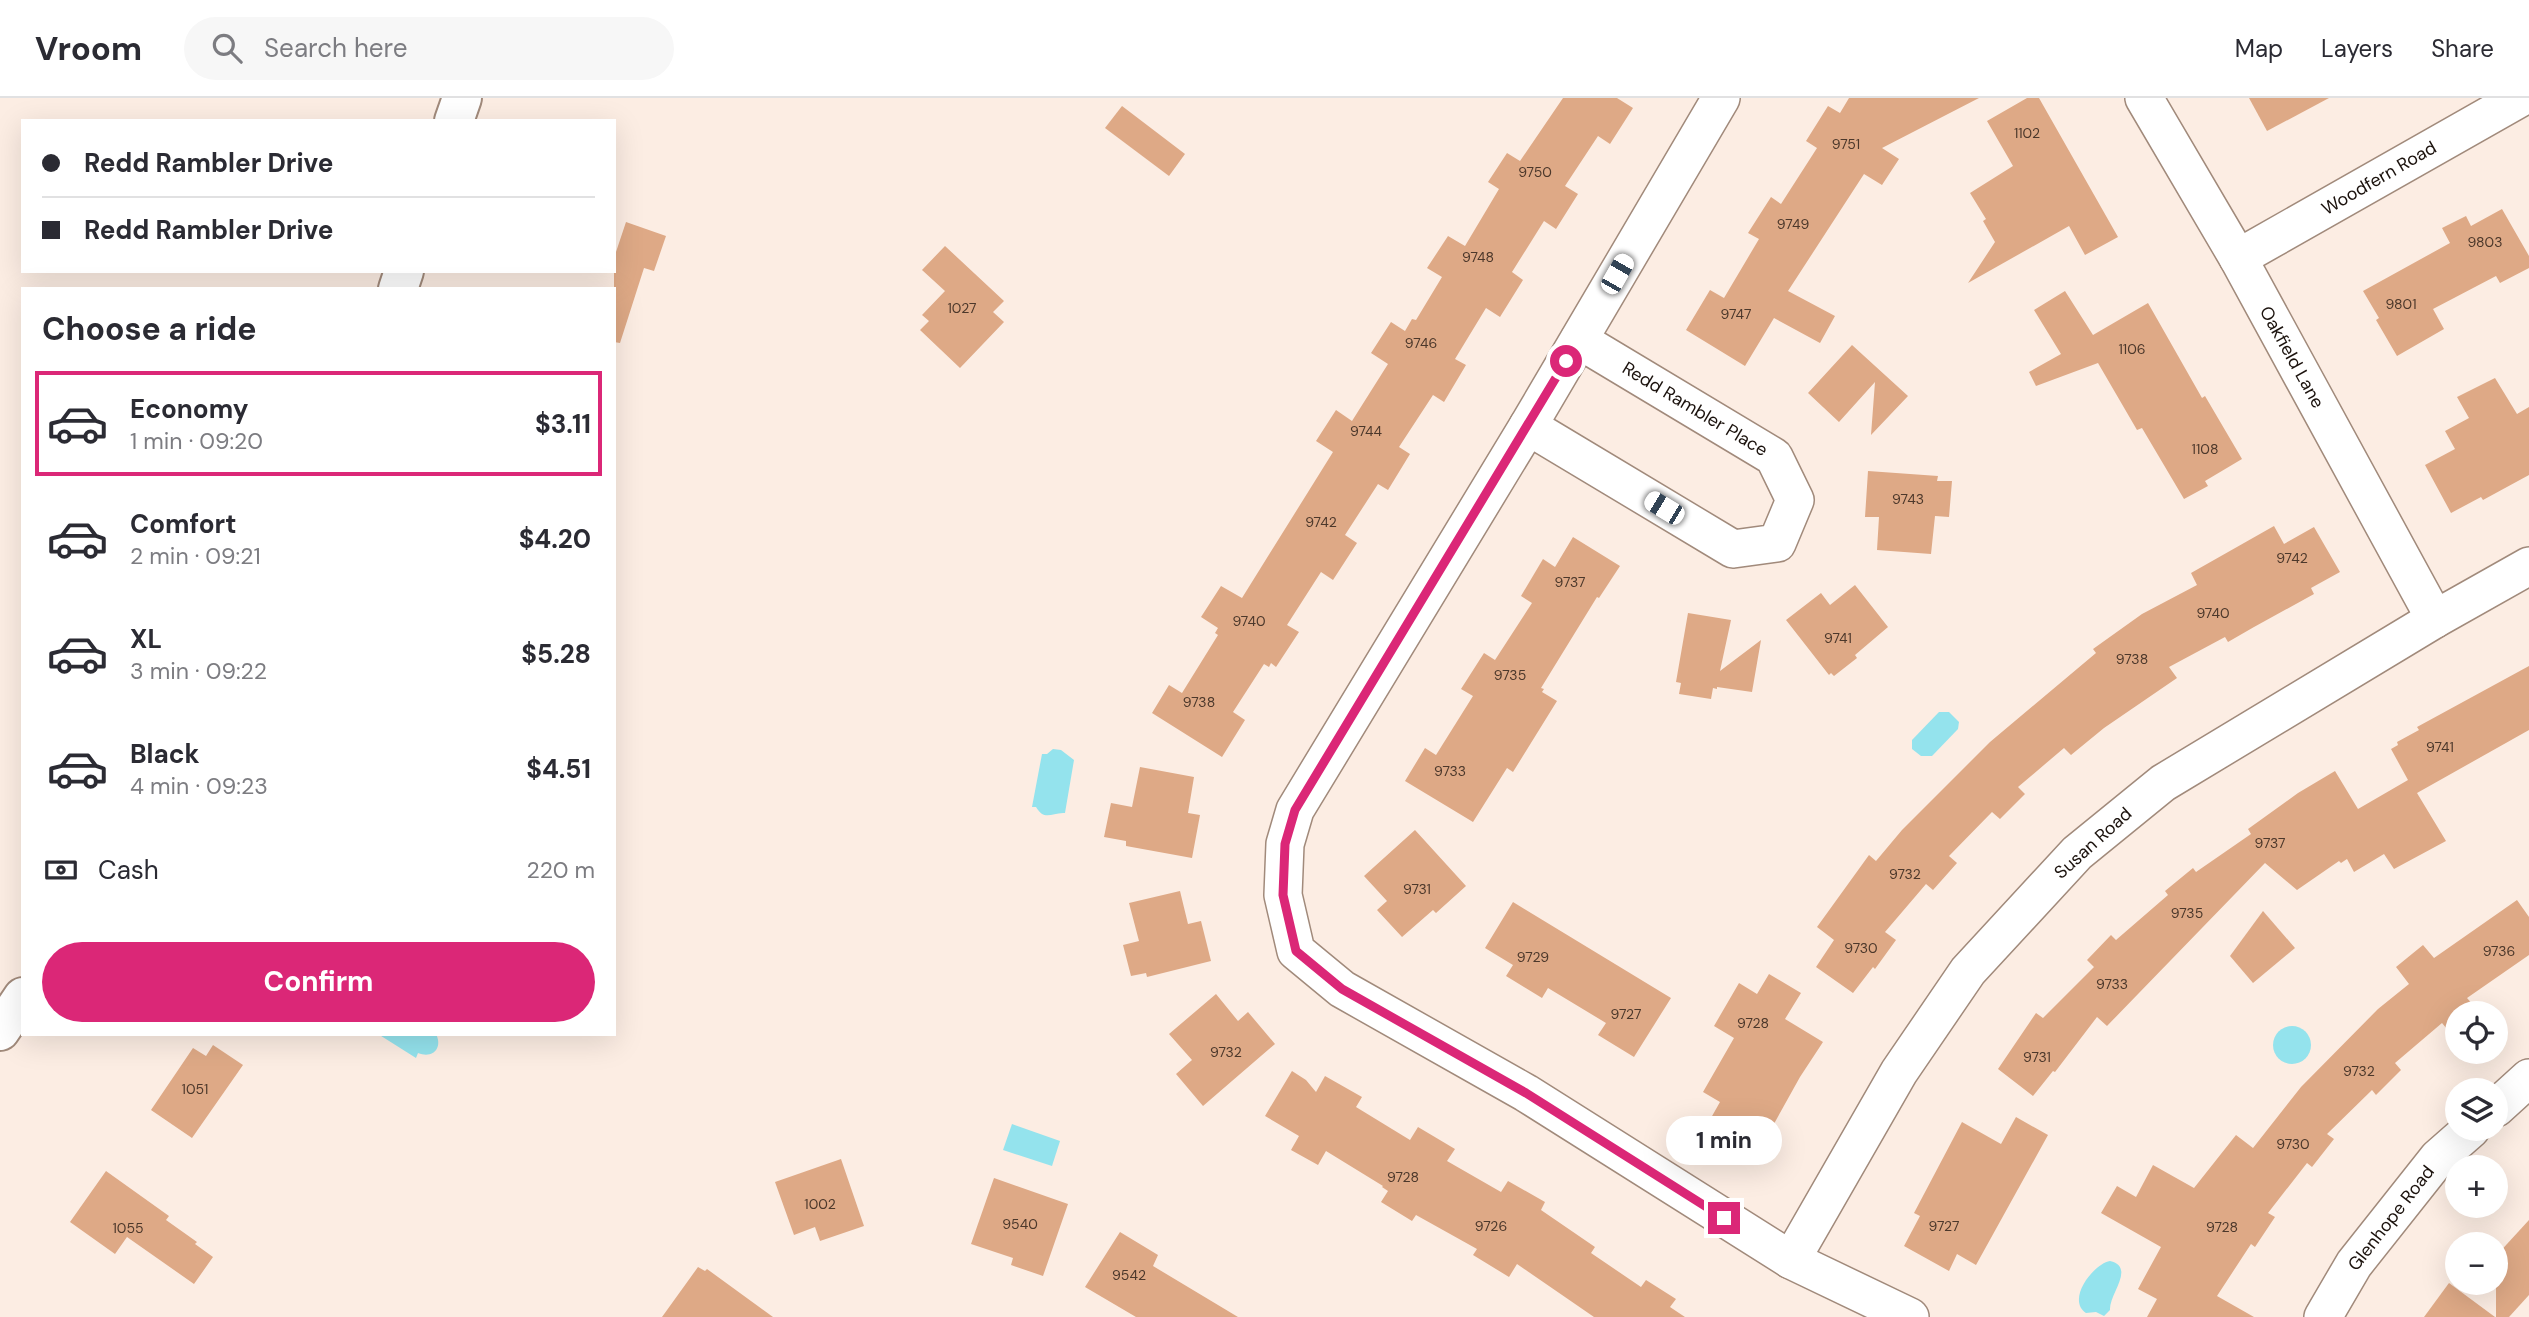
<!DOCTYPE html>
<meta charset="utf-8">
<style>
body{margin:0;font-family:"DM Sans",sans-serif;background:#f7f7f7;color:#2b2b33;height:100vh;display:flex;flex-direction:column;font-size:26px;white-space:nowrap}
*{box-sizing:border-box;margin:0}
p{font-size:23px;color:#7c7c81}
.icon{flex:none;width:38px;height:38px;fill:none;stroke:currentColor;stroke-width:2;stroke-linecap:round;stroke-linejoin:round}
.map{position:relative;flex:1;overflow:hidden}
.drawer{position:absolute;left:21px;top:189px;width:595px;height:749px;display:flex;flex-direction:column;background:#fff;border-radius:0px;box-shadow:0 7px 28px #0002}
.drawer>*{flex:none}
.top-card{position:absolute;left:21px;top:21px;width:595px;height:154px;border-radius:0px;box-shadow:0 7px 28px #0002;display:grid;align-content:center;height:154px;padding:0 21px;background:#fff}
.tools{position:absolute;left:2445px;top:903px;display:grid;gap:14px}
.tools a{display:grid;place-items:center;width:63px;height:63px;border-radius:50%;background:#fff;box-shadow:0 7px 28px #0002;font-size:35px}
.end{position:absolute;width:32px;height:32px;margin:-16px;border:9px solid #db2777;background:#fff;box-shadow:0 0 0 4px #fff}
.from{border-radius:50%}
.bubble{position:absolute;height:49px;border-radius:24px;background:#fff;box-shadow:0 7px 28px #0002;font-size:23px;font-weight:700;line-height:49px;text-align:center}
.car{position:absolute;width:21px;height:42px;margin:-21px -10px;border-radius:9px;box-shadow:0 0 5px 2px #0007;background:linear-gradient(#fff 24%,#345 0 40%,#fff 0 76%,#345 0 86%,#fff 0)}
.top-card b{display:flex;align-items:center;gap:24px;height:66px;font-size:26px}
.top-card b+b{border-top:2px solid #e1e1e2}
.top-card i{width:18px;height:18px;background:#2b2b33}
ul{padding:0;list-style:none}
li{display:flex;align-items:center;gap:21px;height:105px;margin:0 14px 10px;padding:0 7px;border:4px solid transparent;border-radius:0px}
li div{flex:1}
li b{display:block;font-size:26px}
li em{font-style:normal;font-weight:700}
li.selected{border-color:#db2777}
li>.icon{width:63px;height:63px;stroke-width:1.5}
h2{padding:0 21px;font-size:32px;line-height:84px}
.pay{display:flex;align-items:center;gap:18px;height:77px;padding:0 21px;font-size:26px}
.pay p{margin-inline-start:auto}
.cta{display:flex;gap:14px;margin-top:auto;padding:14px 21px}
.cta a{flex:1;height:80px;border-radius:42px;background:#db2777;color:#fff;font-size:28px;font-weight:700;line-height:80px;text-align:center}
header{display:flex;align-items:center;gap:42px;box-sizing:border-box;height:98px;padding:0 35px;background:#fff;border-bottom:2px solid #e1e1e2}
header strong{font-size:33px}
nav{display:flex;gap:38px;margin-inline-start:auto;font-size:24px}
.search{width:490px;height:63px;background:#f7f7f7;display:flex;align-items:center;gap:18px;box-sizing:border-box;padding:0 24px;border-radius:38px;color:#7c7c81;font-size:26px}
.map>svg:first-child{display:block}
.water{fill:#94e3ed}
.building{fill:#dea986}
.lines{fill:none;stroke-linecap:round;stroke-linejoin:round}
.minor-casing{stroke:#a18a7b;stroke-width:40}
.major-casing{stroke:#a18a7b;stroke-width:42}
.minor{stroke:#fff;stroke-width:37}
.major{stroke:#fff;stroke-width:38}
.route{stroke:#db2777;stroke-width:9}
.labels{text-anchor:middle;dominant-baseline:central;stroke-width:7;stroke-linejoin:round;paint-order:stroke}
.number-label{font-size:14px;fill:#4c382b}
.street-label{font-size:18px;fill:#1b120d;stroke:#fff}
</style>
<header>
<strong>Vroom</strong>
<div class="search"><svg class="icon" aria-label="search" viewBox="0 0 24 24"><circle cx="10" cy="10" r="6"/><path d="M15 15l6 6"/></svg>Search here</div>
<nav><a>Map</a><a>Layers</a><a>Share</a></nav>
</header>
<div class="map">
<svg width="2529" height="1219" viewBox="0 0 2529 1219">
<rect width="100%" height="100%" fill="#fcede3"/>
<g class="water">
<path d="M 1939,614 L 1949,614 L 1959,624 L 1958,631 L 1932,658 L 1921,658 L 1912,651 L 1912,642 Z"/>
<path d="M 1053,651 L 1061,652 L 1074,662 L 1065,715 C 1052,714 1045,724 1036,709 L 1032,709 L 1042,656 L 1047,656 Z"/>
<circle cx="2292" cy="947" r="19"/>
<path d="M 378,936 L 436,936 C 443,950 433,961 418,955 L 416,960 Z"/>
<path d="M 1012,1026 L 1060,1043 L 1052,1068 L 1003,1052 Z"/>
<path d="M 2110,1163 C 2136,1169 2109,1196 2110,1212 L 2104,1218 L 2096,1214 L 2086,1215 C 2066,1202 2093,1166 2110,1163 Z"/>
</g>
<g class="building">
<path d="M 1563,0 L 1617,0 L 1633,10 L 1610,46 L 1598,38 L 1565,88 L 1578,96 L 1556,131 L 1544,123 L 1512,174 L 1523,182 L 1500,219 L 1486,210 L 1455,261 L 1466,267 L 1444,304 L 1433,297 L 1399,349 L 1410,356 L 1388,392 L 1378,386 L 1345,437 L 1357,445 L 1333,482 L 1321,474 L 1287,527 L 1299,534 L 1276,569 L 1271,565 L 1269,569 L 1264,566 L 1233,614 L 1245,622 L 1222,659 L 1152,615 L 1169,587 L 1182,595 L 1218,537 L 1215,535 L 1218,530 L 1201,519 L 1221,488 L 1242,500 L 1333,354 L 1316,343 L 1336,312 L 1352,323 L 1388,266 L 1371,255 L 1391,224 L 1405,233 L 1412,221 L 1416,222 L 1442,179 L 1427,170 L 1448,138 L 1465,148 L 1499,91 L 1488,84 L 1507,55 L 1520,63 Z"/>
<path d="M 1849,0 L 1979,0 L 1882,50 L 1899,61 L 1882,87 L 1864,76 L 1788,193 L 1835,218 L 1820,245 L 1774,220 L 1745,268 L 1686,232 L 1710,192 L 1724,200 L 1759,141 L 1748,135 L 1771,99 L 1781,106 L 1817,50 L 1806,43 L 1828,8 L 1840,15 Z"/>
<path d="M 2027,0 L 2039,0 L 2118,139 L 2085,157 L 2069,128 L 1968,185 L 1995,144 L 1983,123 L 1986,121 L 1970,95 L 2013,68 L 1987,23 Z"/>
<path d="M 2249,0 L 2329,0 L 2267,33 Z"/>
<path d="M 1122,8 L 1185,56 L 1169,78 L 1105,30 Z"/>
<path d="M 2502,111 L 2529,158 L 2529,170 L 2500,185 L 2496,178 L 2433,211 L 2444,231 L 2397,258 L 2376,222 L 2379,220 L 2363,193 L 2450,145 L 2442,130 L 2466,118 L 2471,128 Z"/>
<path d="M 626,124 L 666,138 L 654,173 L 644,170 L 620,245 L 614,244 L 614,160 Z"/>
<path d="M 945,148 L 1004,203 L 993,214 L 1004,224 L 960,270 L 920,232 L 929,223 L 922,217 L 945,193 L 922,172 Z"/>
<path d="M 2065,193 L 2093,237 L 2148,205 L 2202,300 L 2205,298 L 2242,361 L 2205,383 L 2208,388 L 2184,401 L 2142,330 L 2137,332 L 2098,265 L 2036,288 L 2029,274 L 2061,256 L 2034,212 Z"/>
<path d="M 1852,247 L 1908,298 L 1871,337 L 1875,284 L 1839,324 L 1808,295 Z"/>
<path d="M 2495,280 L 2517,316 L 2529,309 L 2529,377 L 2483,402 L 2481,399 L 2451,415 L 2425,367 L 2455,351 L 2445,333 L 2469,320 L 2457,299 Z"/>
<path d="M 1868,373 L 1938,378 L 1937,383 L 1952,383 L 1949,419 L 1935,418 L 1931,456 L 1877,452 L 1879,419 L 1865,419 Z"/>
<path d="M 2274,428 L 2284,446 L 2314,429 L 2340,474 L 2311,490 L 2314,496 L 2254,529 L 2228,544 L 2225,539 L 2169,569 L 2177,580 L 2104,630 L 2071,657 L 2064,650 L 2018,689 L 2025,696 L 2000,721 L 1992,714 L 1949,758 L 1957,765 L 1933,792 L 1926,786 L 1885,834 L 1896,842 L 1875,871 L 1873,869 L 1853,895 L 1816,869 L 1834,842 L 1817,829 L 1869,757 L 1876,763 L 1902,732 L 1990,644 L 2096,555 L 2093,551 L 2142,516 L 2197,487 L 2191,475 Z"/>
<path d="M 1573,439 L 1620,468 L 1599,500 L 1597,499 L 1541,590 L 1544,591 L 1542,594 L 1557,603 L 1513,674 L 1507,670 L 1473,724 L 1405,683 L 1425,650 L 1436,657 L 1473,598 L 1461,591 L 1484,555 L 1495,562 L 1532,505 L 1521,498 L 1543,461 L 1555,469 Z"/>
<path d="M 1855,487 L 1888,529 L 1855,557 L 1857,560 L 1834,578 L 1831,575 L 1829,577 L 1786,522 L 1821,495 L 1830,507 Z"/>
<path d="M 1688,515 L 1731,522 L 1720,573 L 1761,542 L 1752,594 L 1717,589 L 1717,591 L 1713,590 L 1711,601 L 1679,596 L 1681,585 L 1676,584 Z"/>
<path d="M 2529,568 L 2529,632 L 2417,695 L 2446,743 L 2394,771 L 2384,756 L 2354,774 L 2347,761 L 2341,765 L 2339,763 L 2297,792 L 2265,765 L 2107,928 L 2097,919 L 2055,974 L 2053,973 L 2033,998 L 1998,971 L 2036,915 L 2043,920 L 2094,869 L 2087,862 L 2111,837 L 2116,842 L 2168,797 L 2165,793 L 2193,770 L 2196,774 L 2251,736 L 2248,731 L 2298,695 L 2335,673 L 2358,711 L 2408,682 L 2391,651 L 2398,647 L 2397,644 L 2419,632 L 2417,629 Z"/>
<path d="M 1140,669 L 1194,679 L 1188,715 L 1200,717 L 1192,760 L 1126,748 L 1126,743 L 1104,739 L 1111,705 L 1132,709 Z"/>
<path d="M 1415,732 L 1466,788 L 1436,815 L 1433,812 L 1402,839 L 1377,812 L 1387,803 L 1364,778 Z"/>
<path d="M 1180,793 L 1188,826 L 1201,823 L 1211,863 L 1147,879 L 1146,875 L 1131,878 L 1123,847 L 1139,843 L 1129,805 Z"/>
<path d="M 2517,802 L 2529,819 L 2529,857 L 2467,900 L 2474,908 L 2465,915 L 2457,915 L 2457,922 L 2447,931 L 2442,925 L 2395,965 L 2401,972 L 2376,997 L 2372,992 L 2327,1036 L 2334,1041 L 2312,1069 L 2307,1065 L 2268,1115 L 2275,1119 L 2255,1149 L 2251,1146 L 2217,1198 L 2254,1219 L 2147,1219 L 2157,1201 L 2138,1191 L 2161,1149 L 2101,1115 L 2117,1088 L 2136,1099 L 2153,1067 L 2194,1090 L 2236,1037 L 2253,1050 L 2301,989 L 2378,911 L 2409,886 L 2396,869 L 2423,847 L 2434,860 Z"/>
<path d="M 1513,804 L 1671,900 L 1634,959 L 1598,937 L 1606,925 L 1548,890 L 1542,900 L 1506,878 L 1513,867 L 1485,850 Z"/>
<path d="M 2263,813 L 2295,850 L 2253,885 L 2230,858 Z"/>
<path d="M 1769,876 L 1801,895 L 1785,921 L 1823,944 L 1800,979 L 1770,1033 L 1764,1030 L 1748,1059 L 1703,1034 L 1720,1004 L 1703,994 L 1734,940 L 1714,928 L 1739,885 L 1757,896 Z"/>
<path d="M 1216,896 L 1238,923 L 1248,914 L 1275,946 L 1203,1008 L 1176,976 L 1192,962 L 1169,936 Z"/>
<path d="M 213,947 L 243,967 L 192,1040 L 151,1012 L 193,950 L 206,958 Z"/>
<path d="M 1292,973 L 1306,982 L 1316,994 L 1325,978 L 1362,999 L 1356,1009 L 1410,1042 L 1418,1029 L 1455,1051 L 1447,1063 L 1501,1094 L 1508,1083 L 1545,1104 L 1541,1112 L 1595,1149 L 1591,1155 L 1641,1189 L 1646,1182 L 1676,1201 L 1670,1209 L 1685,1219 L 1594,1219 L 1517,1166 L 1509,1179 L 1473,1157 L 1477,1151 L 1416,1117 L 1412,1123 L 1381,1104 L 1388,1093 L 1382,1089 L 1383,1088 L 1326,1053 L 1318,1067 L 1291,1052 L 1299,1038 L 1265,1018 Z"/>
<path d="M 2016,1019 L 2048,1037 L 1976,1167 L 1957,1156 L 1949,1173 L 1904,1148 L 1920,1118 L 1914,1115 L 1962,1024 L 2001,1046 Z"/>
<path d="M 841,1061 L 864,1128 L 820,1143 L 815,1129 L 794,1137 L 775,1084 Z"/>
<path d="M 106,1073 L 169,1118 L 166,1122 L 197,1144 L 195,1146 L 213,1159 L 194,1186 L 127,1139 L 115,1156 L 70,1124 Z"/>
<path d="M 994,1080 L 1068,1106 L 1043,1178 L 1011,1167 L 1013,1160 L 971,1146 Z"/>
<path d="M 2529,1122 L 2529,1197 L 2509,1219 L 2496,1219 L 2496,1158 Z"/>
<path d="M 1120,1134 L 1158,1157 L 1153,1168 L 1238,1219 L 1136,1219 L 1085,1189 Z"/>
<path d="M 698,1169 L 705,1173 L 707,1171 L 773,1219 L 662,1219 Z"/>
<path d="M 2449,1185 L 2495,1219 L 2424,1219 Z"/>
</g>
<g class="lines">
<defs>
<g id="minor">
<path d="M 1721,0 L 1528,328 L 1295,712 L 1285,746 L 1283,797 L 1296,853 L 1342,891 L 1526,995 L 1791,1162 L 1910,1219"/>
<path d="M 2144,0 L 2238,160 L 2435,521"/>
<path d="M 2238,160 L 2520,0"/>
<path d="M 1528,328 L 1733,451 L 1777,445 L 1795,402 L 1774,359 L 1579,242"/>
<path d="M 2496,1010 L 2529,980"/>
<path d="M 1791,1162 L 1899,974 L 1968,873 L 2077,755 L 2163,685 L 2435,521 L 2529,468"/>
<path d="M 2323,1219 L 2354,1166 L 2438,1060 L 2471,1031"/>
</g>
<g id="major">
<path d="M 454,23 L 462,0"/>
<path d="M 398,191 L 404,173"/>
<path d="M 0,933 L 23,899"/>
</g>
</defs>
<use href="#minor" class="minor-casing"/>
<use href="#major" class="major-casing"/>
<use href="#minor" class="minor"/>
<use href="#major" class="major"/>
</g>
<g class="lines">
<path class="route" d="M 1566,263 L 1295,712 L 1285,746 L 1283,797 L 1296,853 L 1342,891 L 1526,995 L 1724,1120"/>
</g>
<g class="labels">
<g class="number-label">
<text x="2027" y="35">1102</text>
<text x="1846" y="46">9751</text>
<text x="1535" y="74">9750</text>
<text x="1793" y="126">9749</text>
<text x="2485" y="144">9803</text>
<text x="1478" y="159">9748</text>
<text x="2401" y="206">9801</text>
<text x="962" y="210">1027</text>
<text x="1736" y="216">9747</text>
<text x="1421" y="245">9746</text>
<text x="2132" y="251">1106</text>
<text x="1366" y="333">9744</text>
<text x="2205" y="351">1108</text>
<text x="1908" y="401">9743</text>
<text x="1321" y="424">9742</text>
<text x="2292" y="460">9742</text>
<text x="1570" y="484">9737</text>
<text x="2213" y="515">9740</text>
<text x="1249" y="523">9740</text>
<text x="1838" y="540">9741</text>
<text x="2132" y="561">9738</text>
<text x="1510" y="577">9735</text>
<text x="1199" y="604">9738</text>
<text x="2440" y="649">9741</text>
<text x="1450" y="673">9733</text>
<text x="2270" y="745">9737</text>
<text x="1905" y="776">9732</text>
<text x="1417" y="791">9731</text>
<text x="2187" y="815">9735</text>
<text x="1861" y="850">9730</text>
<text x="2499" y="853">9736</text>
<text x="1533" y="859">9729</text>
<text x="2112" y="886">9733</text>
<text x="1626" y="916">9727</text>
<text x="1753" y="925">9728</text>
<text x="1226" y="954">9732</text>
<text x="2037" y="959">9731</text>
<text x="2359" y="973">9732</text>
<text x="195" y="991">1051</text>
<text x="2293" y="1046">9730</text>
<text x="1403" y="1079">9728</text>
<text x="820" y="1106">1002</text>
<text x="1020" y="1126">9540</text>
<text x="1491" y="1128">9726</text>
<text x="1944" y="1128">9727</text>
<text x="2222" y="1129">9728</text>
<text x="128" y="1130">1055</text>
<text x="1129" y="1177">9542</text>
</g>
<g class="street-label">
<text transform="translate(2379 80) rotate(-30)">Woodfern Road</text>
<text transform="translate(2292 259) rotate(61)">Oakfield Lane</text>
<text transform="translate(1695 311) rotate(31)">Redd Rambler Place</text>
<text transform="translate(2093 745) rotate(-42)">Susan Road</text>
<text transform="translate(2391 1120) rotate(-52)">Glenhope Road</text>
</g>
</g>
</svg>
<div class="tools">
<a><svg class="icon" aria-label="locate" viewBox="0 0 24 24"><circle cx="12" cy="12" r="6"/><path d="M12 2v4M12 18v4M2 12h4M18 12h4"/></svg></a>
<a><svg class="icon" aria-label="layers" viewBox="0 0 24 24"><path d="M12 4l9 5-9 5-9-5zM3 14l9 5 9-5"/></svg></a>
<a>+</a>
<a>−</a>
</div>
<i class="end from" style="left:1566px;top:263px"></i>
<i class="end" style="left:1724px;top:1120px"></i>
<div class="bubble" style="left:1666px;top:1018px;width:116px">1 min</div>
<i class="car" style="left:1617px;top:176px;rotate:30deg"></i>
<i class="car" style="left:1664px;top:410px;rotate:301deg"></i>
<div class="top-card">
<b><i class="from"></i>Redd Rambler Drive</b>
<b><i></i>Redd Rambler Drive</b>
</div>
<section class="drawer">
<h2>Choose a ride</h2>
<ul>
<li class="selected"><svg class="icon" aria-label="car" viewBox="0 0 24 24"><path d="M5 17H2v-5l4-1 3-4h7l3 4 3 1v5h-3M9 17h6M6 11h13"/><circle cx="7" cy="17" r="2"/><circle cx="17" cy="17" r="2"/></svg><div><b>Economy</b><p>1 min · 09:20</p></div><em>$3.11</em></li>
<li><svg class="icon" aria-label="car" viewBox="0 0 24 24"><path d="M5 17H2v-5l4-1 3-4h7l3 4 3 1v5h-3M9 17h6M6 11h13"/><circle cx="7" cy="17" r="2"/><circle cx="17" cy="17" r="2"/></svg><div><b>Comfort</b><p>2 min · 09:21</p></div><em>$4.20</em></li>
<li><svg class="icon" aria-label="car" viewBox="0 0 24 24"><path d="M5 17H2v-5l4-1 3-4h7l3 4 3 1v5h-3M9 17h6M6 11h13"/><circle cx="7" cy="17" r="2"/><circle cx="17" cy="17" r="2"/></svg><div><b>XL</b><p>3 min · 09:22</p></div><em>$5.28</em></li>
<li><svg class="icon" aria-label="car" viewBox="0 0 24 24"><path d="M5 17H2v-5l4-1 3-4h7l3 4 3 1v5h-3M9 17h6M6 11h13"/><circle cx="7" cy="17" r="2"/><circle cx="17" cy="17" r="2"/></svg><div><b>Black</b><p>4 min · 09:23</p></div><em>$4.51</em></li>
</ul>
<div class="pay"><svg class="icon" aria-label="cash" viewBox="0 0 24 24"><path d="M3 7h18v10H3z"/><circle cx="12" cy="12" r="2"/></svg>Cash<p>220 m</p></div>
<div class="cta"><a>Confirm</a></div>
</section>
</div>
